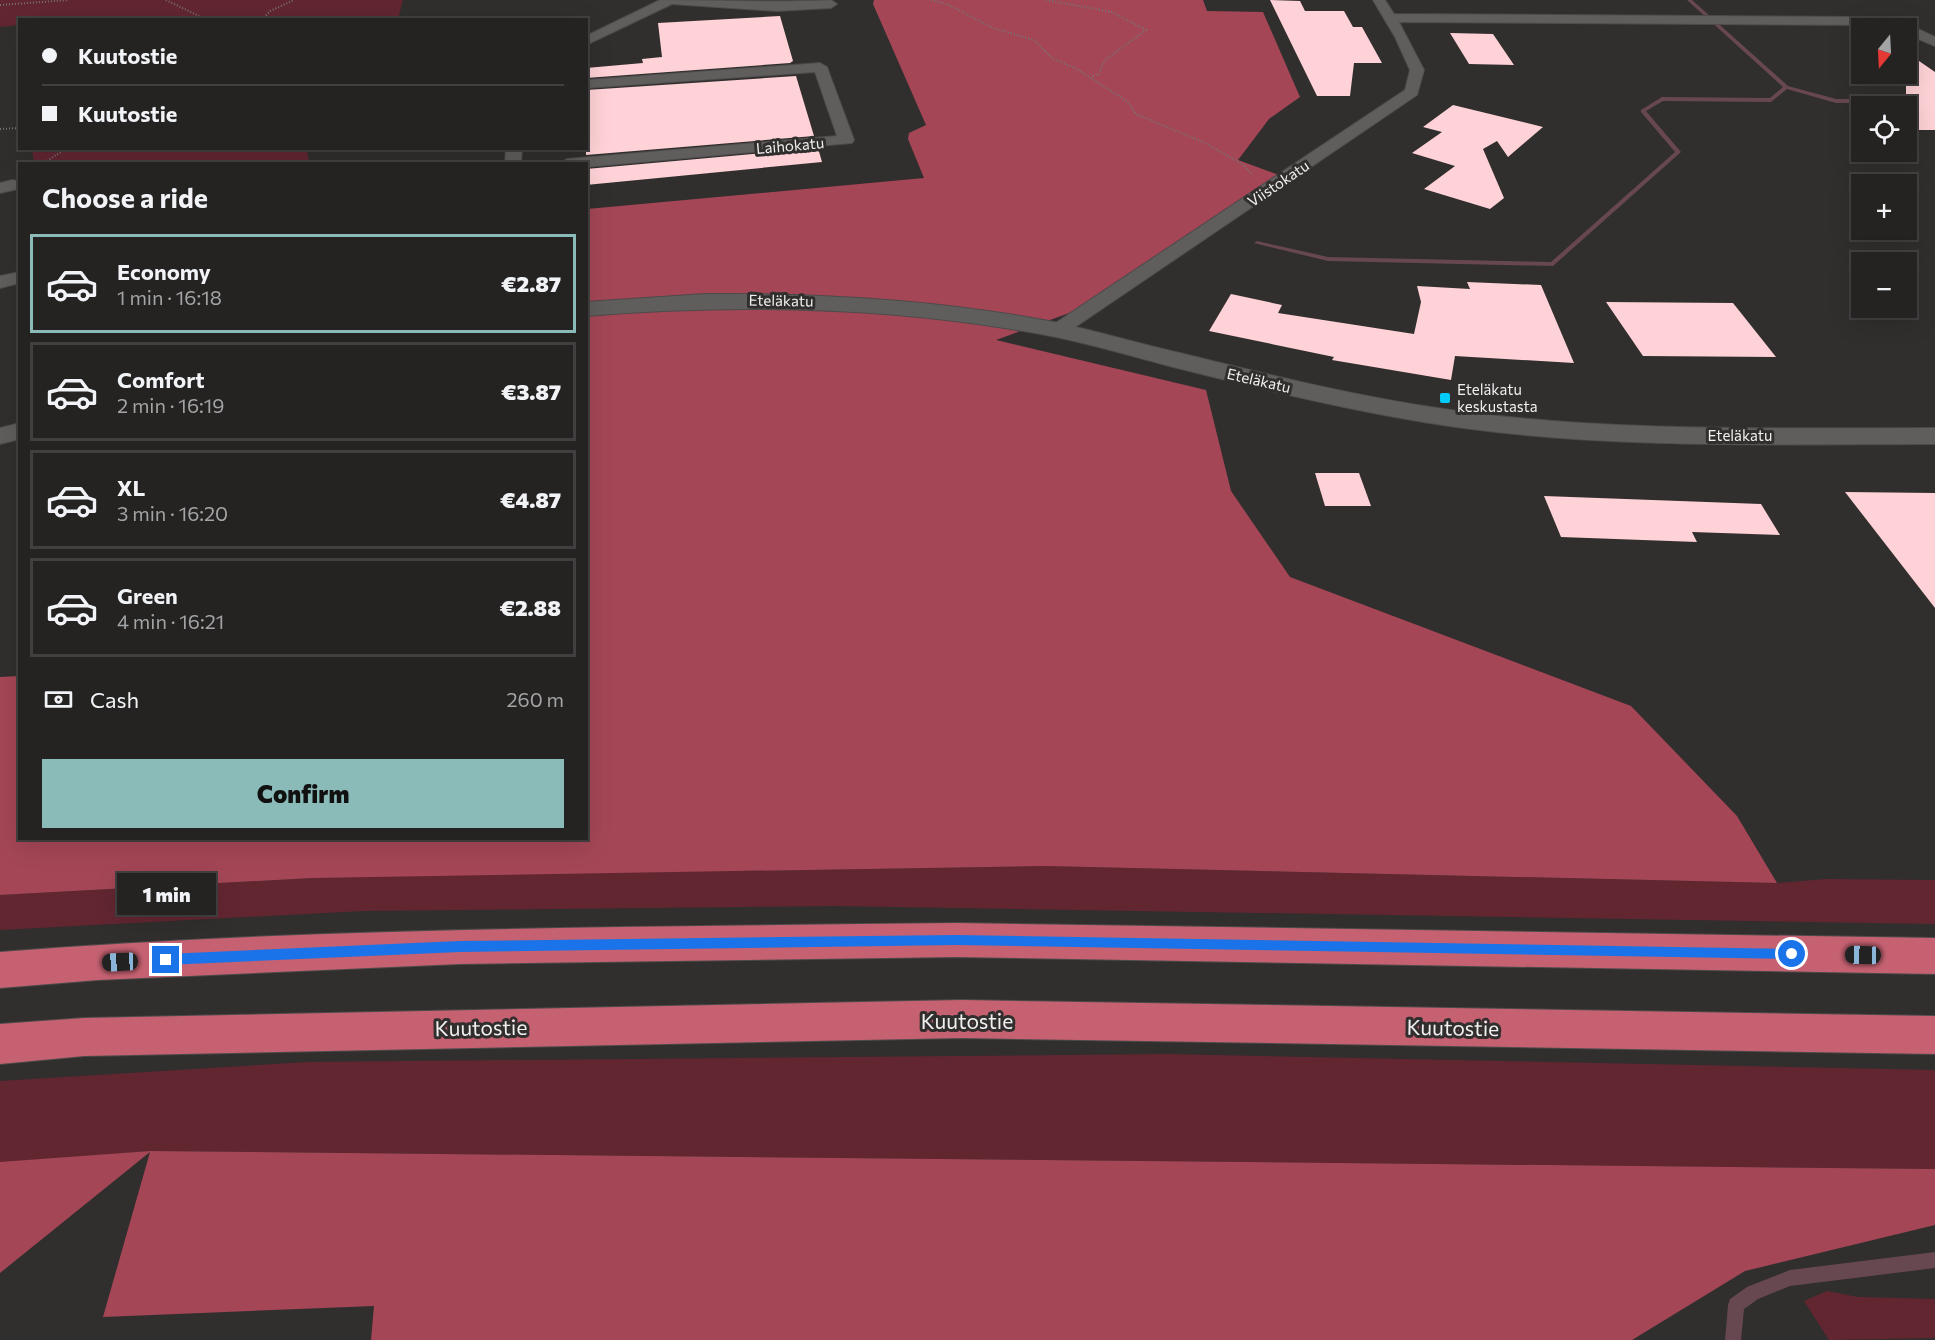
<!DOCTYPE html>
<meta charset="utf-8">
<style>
body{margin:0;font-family:Commissioner,sans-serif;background:#312f2f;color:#f1f3f6;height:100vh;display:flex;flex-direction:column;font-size:22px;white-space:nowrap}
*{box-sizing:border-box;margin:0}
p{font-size:20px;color:#a3a4a5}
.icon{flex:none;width:33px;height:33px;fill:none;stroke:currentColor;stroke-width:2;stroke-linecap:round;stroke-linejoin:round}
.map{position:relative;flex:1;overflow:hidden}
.details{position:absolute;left:18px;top:162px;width:570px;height:678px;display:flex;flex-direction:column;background:#252222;border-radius:0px;box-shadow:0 6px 24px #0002,0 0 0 2px #423f40}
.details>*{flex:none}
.guide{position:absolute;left:18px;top:18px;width:570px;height:132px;border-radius:0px;box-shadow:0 6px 24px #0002,0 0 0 2px #423f40;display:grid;align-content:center;height:132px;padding:0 24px;background:#252222}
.needle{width:39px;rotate:198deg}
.fabs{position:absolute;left:1851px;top:18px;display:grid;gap:12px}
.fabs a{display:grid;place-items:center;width:66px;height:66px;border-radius:0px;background:#252222;box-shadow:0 6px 24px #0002,0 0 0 2px #423f40;font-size:30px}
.end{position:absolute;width:27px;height:27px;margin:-14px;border:8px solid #1a73e8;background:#fff;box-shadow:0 0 0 3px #fff}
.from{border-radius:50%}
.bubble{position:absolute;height:42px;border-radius:0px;background:#252222;box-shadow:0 6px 24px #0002,0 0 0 2px #423f40;font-size:20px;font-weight:800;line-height:42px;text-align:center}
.car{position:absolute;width:18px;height:36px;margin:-18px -9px;border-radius:8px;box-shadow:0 0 4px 2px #0007;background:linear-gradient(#222 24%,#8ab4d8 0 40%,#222 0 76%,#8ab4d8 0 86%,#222 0)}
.guide b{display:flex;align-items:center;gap:21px;height:57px;font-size:22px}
.guide b+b{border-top:2px solid #423f40}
.guide i{width:15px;height:15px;background:#f1f3f6}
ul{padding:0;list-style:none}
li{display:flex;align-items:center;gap:18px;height:99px;margin:0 12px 9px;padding:0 12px;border:3px solid #423f40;border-radius:0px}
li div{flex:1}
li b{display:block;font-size:22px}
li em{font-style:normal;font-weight:800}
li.active{border-color:#8bbbb9}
li>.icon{width:54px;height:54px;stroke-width:1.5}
h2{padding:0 24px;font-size:27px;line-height:72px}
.pay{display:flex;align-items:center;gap:15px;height:66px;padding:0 24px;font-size:22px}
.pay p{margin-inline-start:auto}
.action{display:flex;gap:12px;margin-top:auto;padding:12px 24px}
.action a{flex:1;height:69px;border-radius:0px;background:#8bbbb9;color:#111;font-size:24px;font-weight:800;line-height:69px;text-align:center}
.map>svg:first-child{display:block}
.green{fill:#622631}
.forest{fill:#a44656}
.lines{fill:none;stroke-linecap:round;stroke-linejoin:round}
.stream{fill:#684850;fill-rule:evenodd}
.building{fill:#fed2d6}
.street-casing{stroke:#4d4a4a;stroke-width:2}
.secondary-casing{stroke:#4d4a4a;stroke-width:2}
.highway-casing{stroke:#4d4a4a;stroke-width:2}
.path{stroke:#787575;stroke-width:2;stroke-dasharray:1 2;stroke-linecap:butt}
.street{fill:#605d5d;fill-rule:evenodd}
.secondary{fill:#605d5d;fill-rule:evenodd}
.highway{fill:#c56171;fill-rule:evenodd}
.route{fill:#1a73e8}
.poi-dot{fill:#00cbf9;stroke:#312e2e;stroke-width:2}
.labels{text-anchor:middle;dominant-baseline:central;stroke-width:6;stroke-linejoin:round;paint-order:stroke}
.far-street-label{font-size:15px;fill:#f1efef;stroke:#312e2e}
.far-poi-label{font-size:15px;fill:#f1efef;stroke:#312e2e;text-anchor:start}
.near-street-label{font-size:21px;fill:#f1efef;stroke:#312e2e}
</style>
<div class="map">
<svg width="1935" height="1340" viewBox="0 0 1935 1340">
<rect width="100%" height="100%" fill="#312e2e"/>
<g class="green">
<path d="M 0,0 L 403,0 L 398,19 L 20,20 L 19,25 L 0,27 Z"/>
<path d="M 32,149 L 307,149 L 309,163 L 34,163 Z"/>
<path d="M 382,866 L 744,871 L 1045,866 L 1777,883 L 1826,879 L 1935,880 L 1935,924 L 835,906 L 363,911 L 0,930 L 0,895 L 312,878 Z"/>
<path d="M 1166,1054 L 1935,1070 L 1935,1169 L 150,1151 L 0,1163 L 0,1081 L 307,1062 Z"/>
<path d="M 1827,1291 L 1858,1297 L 1935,1299 L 1935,1338 L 1829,1340 L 1804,1301 Z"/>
</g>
<g class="forest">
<path d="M 874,0 L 1203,0 L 1207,11 L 1263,12 L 1300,97 L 1269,119 L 1238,160 L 1279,175 L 1080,309 L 996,340 L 1206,390 L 1231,491 L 1290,577 L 1631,706 L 1737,816 L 1777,883 L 1045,866 L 312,878 L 0,895 L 0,677 L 19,676 L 20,838 L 586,838 L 587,209 L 924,178 L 908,139 L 909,133 L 926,125 L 873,4 Z"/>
<path d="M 150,1151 L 1935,1169 L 1935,1225 L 1745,1271 L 1632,1340 L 371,1340 L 374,1306 L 103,1317 L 150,1152 L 0,1273 L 0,1162 Z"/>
</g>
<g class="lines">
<g class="stream">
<path d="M 1687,0 L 1692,0 L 1788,86 L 1836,99 L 1935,99 L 1935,103 L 1836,103 L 1787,89 L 1771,102 L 1663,101 L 1646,111 L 1681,152 L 1553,266 L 1328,261 L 1254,243 L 1257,241 L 1328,257 L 1551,262 L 1675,152 L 1641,112 L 1641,110 L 1662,97 L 1770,98 L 1783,87 Z"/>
<path d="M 1935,1252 L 1935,1268 L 1790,1286 L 1758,1299 L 1744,1309 L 1741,1340 L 1725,1340 L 1728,1305 L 1730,1299 L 1747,1287 L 1790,1270 Z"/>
</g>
</g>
<g class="building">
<path d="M 1270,0 L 1300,1 L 1305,11 L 1344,11 L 1353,27 L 1362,27 L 1382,63 L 1354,63 L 1350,96 L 1317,96 Z"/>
<path d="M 780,16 L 793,61 L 790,63 L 586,78 L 586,68 L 643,63 L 642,59 L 662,57 L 658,23 Z"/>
<path d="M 1450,33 L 1493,34 L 1514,65 L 1469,64 Z"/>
<path d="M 1906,52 L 1935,72 L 1935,130 L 1906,130 Z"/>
<path d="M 796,76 L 814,136 L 586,155 L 586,90 Z"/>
<path d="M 1453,105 L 1543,127 L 1508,157 L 1497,141 L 1483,149 L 1504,198 L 1490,209 L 1424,189 L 1455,166 L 1412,153 L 1442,132 L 1423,127 Z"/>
<path d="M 818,148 L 822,162 L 586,185 L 586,169 Z"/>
<path d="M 1467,282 L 1541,285 L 1574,363 L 1455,356 L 1451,380 L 1332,360 L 1334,357 L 1209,331 L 1231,294 L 1282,305 L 1278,313 L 1414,334 L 1421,302 L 1417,286 L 1470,289 Z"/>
<path d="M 1606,302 L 1733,303 L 1776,357 L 1643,356 Z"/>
<path d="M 1315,473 L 1359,473 L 1371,506 L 1325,506 Z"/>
<path d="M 1845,492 L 1935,493 L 1935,608 Z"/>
<path d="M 1544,496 L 1761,504 L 1780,535 L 1692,532 L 1697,542 L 1561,537 Z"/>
</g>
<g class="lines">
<defs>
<g id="street">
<path d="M 660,0 C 717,0 774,3 831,0 L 837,4 L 831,8 L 776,11 L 672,4 L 586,45 L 586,36 Z"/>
<path d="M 1373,0 L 1385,0 L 1394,14 L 1862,17 L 1910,25 L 1935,37 L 1935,46 L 1906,34 L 1906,28 L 1884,28 L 1862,25 L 1399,22 L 1424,70 L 1417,95 L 1065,334 L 1051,334 L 1048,330 L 1051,326 L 1405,90 L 1410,70 L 1395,37 Z"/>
<path d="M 820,63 L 827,67 L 854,140 L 852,143 L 586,167 L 586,164 L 559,164 L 567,159 L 837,136 L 815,72 L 586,88 L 586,80 Z"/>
<path d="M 506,148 L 522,148 L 521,164 L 505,164 Z"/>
<path d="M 12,180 L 18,181 L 18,189 L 0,193 L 0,183 Z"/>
<path d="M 20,272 L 20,283 L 0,288 L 0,276 Z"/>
</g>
<g id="secondary">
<path d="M 705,294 C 824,293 942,300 1059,323 C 1100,332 1140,344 1180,353 C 1261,373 1342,393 1424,406 C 1593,433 1764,428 1935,428 L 1935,444 C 1764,444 1592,450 1423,422 C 1338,408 1253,387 1169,366 C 1132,356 1094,345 1056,337 C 901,307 744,303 586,316 L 586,302 Z"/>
<path d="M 20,423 L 20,439 L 0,444 L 0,428 Z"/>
</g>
<g id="highway">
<path d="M 956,923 L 1935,938 L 1935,974 L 956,957 L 460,964 L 98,980 L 0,988 L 0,952 C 318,927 637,927 956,923 Z"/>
<path d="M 962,1000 L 1935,1016 L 1935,1054 L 962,1038 L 84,1056 L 0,1064 L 0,1024 L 84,1018 Z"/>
</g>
</defs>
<use href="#street" class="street-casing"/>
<use href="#secondary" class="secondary-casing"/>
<use href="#highway" class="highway-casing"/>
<g class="path">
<path d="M 166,0 L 207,20"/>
<path d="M 931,0 L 947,4 L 993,28 L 1034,40 L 1053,59 L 1075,68 L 1127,101 L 1136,114 L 1205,143 L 1244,165 L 1251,174"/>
<path d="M 1046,0 L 1112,12 L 1146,30 L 1104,61 L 1099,74 L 1091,77"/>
<path d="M 0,5 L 69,0"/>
<path d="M 262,20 L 270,11 L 294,0"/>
<path d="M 0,129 L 20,128"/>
<path d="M 42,164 L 67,148"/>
</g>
<use href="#street" class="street"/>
<use href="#secondary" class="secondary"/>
<use href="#highway" class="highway"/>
</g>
<path class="route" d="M 956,935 L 1792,949 L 1798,954 L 1792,959 L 956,945 L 460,952 L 166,965 L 160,960 L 166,954 L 460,941 Z"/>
<rect class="poi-dot" x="1439" y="392" width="12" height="12" rx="3"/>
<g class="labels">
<g class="far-street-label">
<text transform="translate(790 145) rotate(-5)">Laihokatu</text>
<text transform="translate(1278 183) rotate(-34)">Viistokatu</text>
<text transform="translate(781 300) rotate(1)">Eteläkatu</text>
<text transform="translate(1259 380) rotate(13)">Eteläkatu</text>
<text x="1740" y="435">Eteläkatu</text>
</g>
<g class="far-poi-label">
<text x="1457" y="389">Eteläkatu<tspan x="1457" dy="17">keskustasta</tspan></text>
</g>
<g class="near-street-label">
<text x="967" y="1020">Kuutostie</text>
<text transform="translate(481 1027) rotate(-1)">Kuutostie</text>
<text transform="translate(1453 1027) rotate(1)">Kuutostie</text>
</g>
</g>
</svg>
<div class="fabs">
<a><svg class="needle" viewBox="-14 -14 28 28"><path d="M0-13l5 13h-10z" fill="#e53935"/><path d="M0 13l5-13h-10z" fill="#a3a4a5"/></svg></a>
<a><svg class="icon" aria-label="locate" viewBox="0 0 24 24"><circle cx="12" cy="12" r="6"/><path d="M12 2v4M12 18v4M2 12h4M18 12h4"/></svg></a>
<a>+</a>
<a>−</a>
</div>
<i class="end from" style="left:1792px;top:954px"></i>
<i class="end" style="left:166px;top:960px"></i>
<div class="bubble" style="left:117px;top:873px;width:99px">1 min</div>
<i class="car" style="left:1863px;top:955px;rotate:271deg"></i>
<i class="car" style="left:120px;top:962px;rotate:267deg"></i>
<div class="guide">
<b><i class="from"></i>Kuutostie</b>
<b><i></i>Kuutostie</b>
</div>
<section class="details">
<h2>Choose a ride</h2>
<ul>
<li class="active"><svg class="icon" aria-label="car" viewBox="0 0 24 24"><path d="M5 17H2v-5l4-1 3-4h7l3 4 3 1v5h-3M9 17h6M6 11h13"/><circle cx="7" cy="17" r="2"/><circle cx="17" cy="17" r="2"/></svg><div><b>Economy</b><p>1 min · 16:18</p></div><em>€2.87</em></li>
<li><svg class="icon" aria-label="car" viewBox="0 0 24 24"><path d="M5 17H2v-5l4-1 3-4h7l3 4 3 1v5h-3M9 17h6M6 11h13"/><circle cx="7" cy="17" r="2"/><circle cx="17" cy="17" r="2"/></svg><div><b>Comfort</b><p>2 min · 16:19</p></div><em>€3.87</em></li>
<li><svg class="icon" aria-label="car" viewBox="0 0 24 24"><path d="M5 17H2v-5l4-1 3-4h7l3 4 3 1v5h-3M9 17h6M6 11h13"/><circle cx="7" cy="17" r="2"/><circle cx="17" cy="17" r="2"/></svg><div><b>XL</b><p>3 min · 16:20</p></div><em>€4.87</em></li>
<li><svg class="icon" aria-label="car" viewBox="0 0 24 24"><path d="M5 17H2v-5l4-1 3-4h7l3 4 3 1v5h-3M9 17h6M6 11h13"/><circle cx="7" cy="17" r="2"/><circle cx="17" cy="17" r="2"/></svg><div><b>Green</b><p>4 min · 16:21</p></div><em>€2.88</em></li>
</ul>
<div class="pay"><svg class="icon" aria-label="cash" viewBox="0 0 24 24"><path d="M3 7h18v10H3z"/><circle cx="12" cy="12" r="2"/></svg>Cash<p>260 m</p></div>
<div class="action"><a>Confirm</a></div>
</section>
</div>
